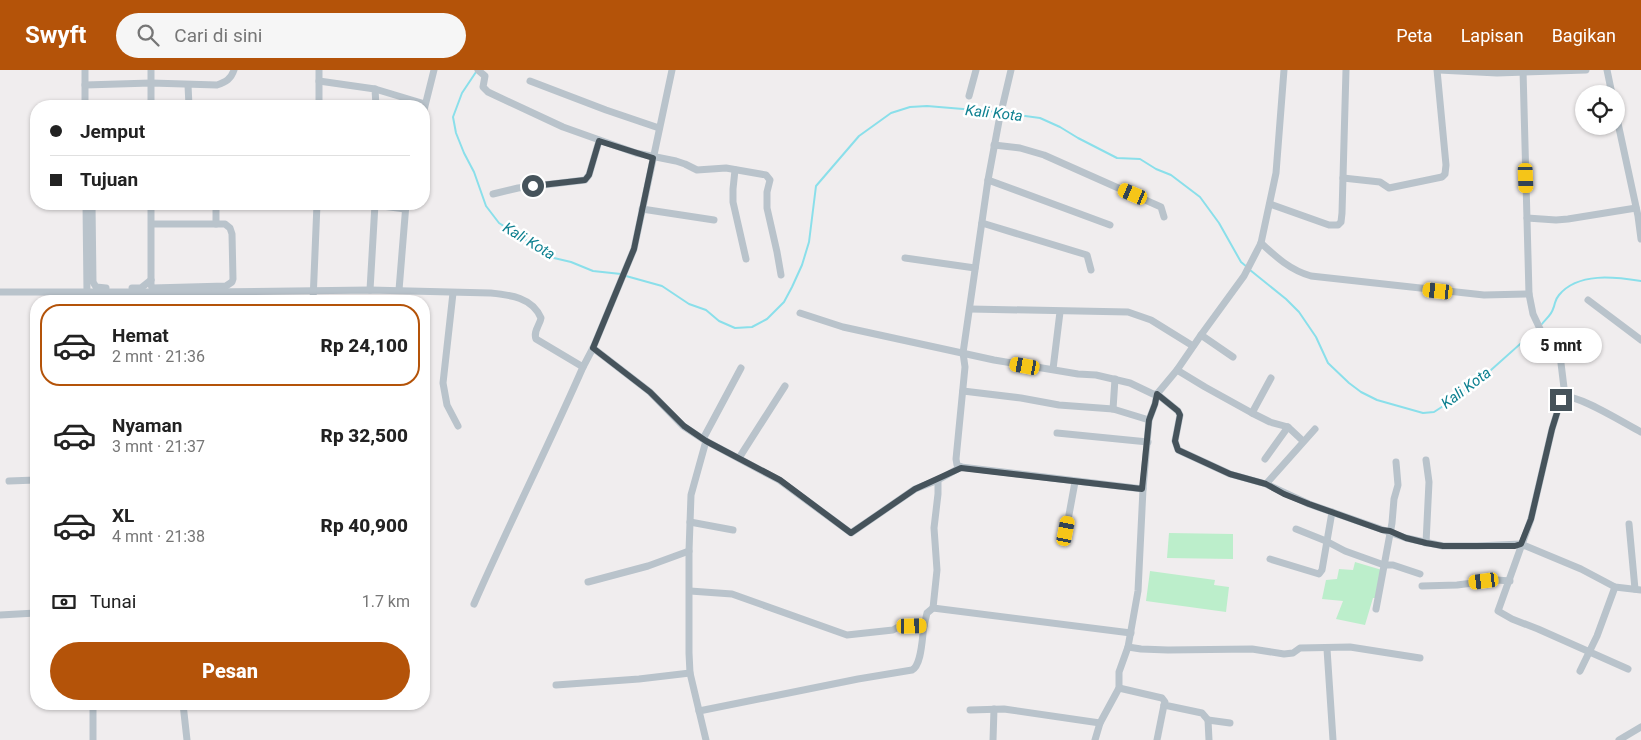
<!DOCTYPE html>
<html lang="id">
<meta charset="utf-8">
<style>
body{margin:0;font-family:Roboto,sans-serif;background:#f6f6f6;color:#222;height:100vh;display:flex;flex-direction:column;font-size:19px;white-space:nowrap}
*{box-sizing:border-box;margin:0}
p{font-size:16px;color:#767676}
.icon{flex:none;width:28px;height:28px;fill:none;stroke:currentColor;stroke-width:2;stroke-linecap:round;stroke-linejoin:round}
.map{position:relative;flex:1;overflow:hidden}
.sheet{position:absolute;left:30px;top:225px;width:400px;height:415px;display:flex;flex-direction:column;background:#fff;border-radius:20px;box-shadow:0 1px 4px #0004}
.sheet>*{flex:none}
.hud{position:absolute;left:30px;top:30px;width:400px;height:110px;border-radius:20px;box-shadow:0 1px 4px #0004;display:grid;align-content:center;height:110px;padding:0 20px;background:#fff}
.tools{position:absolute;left:1575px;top:15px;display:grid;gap:10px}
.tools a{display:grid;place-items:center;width:50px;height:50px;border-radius:50%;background:#fff;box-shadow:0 1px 4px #0004;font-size:25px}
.end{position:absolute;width:22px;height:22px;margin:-11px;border:6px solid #46535b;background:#fff;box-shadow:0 0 0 2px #fff}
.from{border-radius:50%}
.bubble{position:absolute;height:35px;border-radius:18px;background:#fff;box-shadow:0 1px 4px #0004;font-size:16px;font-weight:800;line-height:35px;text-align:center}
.car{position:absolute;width:15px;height:30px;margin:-15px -8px;border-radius:6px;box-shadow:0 0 4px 1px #0007;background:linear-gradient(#f5c518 24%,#345 0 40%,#f5c518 0 76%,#345 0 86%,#f5c518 0)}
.hud b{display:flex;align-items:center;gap:18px;height:48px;font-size:19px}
.hud b+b{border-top:1px solid #e0e0e0}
.hud i{width:12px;height:12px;background:#222}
ul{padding:9px 0 0;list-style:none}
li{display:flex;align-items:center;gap:15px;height:82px;margin:0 10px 8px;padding:0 10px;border:2px solid transparent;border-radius:20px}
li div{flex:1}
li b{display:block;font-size:19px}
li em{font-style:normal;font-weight:800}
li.on{border-color:#b45309}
li>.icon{width:45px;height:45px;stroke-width:1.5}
.pay{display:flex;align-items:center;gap:12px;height:55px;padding:0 20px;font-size:19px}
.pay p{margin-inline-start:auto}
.button{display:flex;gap:10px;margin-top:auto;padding:10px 20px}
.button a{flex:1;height:58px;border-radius:30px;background:#b45309;color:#fff;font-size:20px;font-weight:800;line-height:58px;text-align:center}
header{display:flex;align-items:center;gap:30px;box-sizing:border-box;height:70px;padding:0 25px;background:#b45309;color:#fff}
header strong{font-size:24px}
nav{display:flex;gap:28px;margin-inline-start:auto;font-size:18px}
.search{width:350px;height:45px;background:#f6f6f6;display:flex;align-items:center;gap:12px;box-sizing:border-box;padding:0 18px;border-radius:28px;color:#767676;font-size:19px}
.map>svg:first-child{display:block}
.green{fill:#bceecb}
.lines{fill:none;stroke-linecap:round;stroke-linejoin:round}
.stream{stroke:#8adfea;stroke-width:2}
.minor{stroke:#b9c3cb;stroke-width:7}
.route{stroke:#46535b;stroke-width:6}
.labels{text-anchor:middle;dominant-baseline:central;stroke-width:5;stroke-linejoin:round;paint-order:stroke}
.water-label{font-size:15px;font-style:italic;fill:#0e8090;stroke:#fff}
</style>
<header>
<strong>Swyft</strong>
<div class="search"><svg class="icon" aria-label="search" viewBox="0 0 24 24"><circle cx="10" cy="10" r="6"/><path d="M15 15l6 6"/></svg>Cari di sini</div>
<nav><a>Peta</a><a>Lapisan</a><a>Bagikan</a></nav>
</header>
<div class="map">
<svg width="1641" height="670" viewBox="0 0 1641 670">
<rect width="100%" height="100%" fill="#f0edee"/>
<g class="green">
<path d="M 1169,463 L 1233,464 L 1233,489 L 1167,488 Z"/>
<path d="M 1355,492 L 1382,500 L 1379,528 L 1373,528 L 1365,555 L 1336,549 L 1343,531 L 1322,529 L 1326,510 L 1337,509 L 1339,499 L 1353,500 Z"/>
<path d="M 1150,501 L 1215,510 L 1214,515 L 1229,517 L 1226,542 L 1146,531 Z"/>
</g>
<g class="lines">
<g class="stream">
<path d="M 476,2 L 462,23 L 453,47 L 456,63 L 464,83 L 474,102 L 486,136 L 499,153 L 554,188 L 571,192 L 593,201 L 621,204"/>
<path d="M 1004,43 L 1040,48 L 1060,57 L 1078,68 L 1117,88 L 1140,89 L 1156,99 L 1171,105 L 1200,127 L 1219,153 L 1241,192 L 1247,197"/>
<path d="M 1250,200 L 1286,229 L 1299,242 L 1316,267 L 1328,293 L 1349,313 L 1361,322 L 1377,330 L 1423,343 L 1434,342 L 1448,333 L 1491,300 L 1538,258"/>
<path d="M 626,206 L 662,216 L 689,234 L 706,240 L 719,251 L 735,258 L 752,257 L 767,249 L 784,232 L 792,217 L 802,195 L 809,172 L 816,116 L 859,66 L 891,43 L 910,37 L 927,36 L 999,42"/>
<path d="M 1542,254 C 1545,250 1552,244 1553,239 C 1556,232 1554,231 1559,225 C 1578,202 1615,207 1641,211"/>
</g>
<g class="minor">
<path d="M 85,0 L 85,36"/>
<path d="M 478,0 L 485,6 L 483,17 L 488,22 L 563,57 L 636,83 L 676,91 L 685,94 L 697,100 L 726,98 L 766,105 L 770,110 L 767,122 L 767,138 L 777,182 L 781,205"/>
<path d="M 1011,0 L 999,51 L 988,110 L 963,283 L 965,297 L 956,389 L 957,395 L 961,397 L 1143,419"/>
<path d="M 1439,0 L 1497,3 L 1586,0"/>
<path d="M 1523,0 L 1529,224 L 1533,244 L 1541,261 L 1553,274 L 1560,285 L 1565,326"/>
<path d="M 1607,0 L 1612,24"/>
<path d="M 319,11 L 375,19 L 376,36"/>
<path d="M 530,11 L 606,40 L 659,58"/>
<path d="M 85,15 L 151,13 L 217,15 C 226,12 231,9 234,0"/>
<path d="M 188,15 L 189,36"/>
<path d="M 375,19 L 425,34"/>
<path d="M 969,26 L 976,0"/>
<path d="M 151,36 L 151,0"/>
<path d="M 319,36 L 319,0"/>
<path d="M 424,40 L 434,0"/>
<path d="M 1616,44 L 1638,146 L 1641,169"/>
<path d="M 994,75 L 1020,78 L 1044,85 L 1161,137 L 1164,147"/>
<path d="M 735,100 L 733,119 L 733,132 L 746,189"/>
<path d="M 1343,108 L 1380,112 L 1389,118 L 1442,107 L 1445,104 L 1446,95 L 1437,0"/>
<path d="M 988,110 L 1110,155"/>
<path d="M 493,124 L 518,118 L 585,110 L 589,105 L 599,71"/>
<path d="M 86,134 L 87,222"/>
<path d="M 92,134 L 93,212 L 96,217 L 106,218"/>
<path d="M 1270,134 L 1329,155 L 1338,155 L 1341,152 L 1342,143 L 1346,0"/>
<path d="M 317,135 L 375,135 L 405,139"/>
<path d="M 642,139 L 714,150"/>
<path d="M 1527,148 L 1556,150 L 1568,149 L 1636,138"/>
<path d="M 982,153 L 1087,185 L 1091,200"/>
<path d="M 151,154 L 225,154 L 230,158 L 232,164 L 233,209 L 232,212 L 226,216 L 152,218 L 151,215 L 151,134"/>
<path d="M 216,154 L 216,134"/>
<path d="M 1261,173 C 1276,187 1290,200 1311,206 L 1484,225 L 1529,224"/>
<path d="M 905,188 L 975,198"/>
<path d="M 132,218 L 141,218 L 151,210"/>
<path d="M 370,220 L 375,134"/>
<path d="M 399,220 L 406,134"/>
<path d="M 0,222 L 208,222 L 370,220 L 490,223 C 510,225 532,227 541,248 C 540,255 533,261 536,269 L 583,297 L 593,278 L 634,179 L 672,0"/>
<path d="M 208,222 L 208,231"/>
<path d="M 453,223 L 443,313 L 447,335 L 458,356"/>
<path d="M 1588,230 L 1641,270"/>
<path d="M 313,231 L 317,134"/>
<path d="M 970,239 L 1128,242 L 1151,250 L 1193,276"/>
<path d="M 800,243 L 843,257 L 994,290 L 1078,304 L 1096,305 L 1130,313 L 1153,324 L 1157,324 L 1178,341 L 1180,345 L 1175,371 L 1178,380 L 1230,404 L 1266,414 L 1309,434 L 1406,468 L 1443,476 L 1477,476 L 1521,474 L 1581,499 L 1615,517 L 1641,520"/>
<path d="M 1201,265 L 1233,287"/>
<path d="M 593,278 L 650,322 L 683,356 L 706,371 L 779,410 L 851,463 L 915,419 L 938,410 L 961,397"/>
<path d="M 1053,299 L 1060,242"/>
<path d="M 1177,300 L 1205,317 L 1252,343 L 1270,352 L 1288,357 L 1303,371"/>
<path d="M 963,321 L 1021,328 L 1059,335 L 1113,339 L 1149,350"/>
<path d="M 1113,339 L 1115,309"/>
<path d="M 1252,343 L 1271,308"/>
<path d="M 1057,363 L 1148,372"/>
<path d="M 703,369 L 741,298"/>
<path d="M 739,388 L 785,316"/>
<path d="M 1265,389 L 1288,357"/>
<path d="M 9,411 L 36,410"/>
<path d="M 1266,414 L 1315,359"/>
<path d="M 690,452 L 733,460"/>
<path d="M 1629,454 L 1635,519"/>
<path d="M 1296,459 L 1326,471 L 1345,481 L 1384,495 L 1393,495 L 1420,504"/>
<path d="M 1066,461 L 1075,412"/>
<path d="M 1426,473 L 1429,412 L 1426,390"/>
<path d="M 1270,489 L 1319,504 L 1322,500 L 1332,442"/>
<path d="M 588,512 L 648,496 L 689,481"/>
<path d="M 1422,516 L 1457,515 L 1497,510 L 1510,511"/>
<path d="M 690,521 L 732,524 L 847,565 L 893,560 L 900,556 L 924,556 L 927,543 L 933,538 L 1131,563"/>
<path d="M 474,534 C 509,454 548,377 583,297"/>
<path d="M 933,538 L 937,500 L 934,458 L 938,424 L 938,410"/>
<path d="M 1376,539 L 1392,453 L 1394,429 L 1398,415 L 1396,392"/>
<path d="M 0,545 L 36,543"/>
<path d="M 1128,577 L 1141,579 L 1168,580 L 1252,579 L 1284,584 L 1293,583 L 1300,578 L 1350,577 L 1420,588"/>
<path d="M 1327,579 L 1333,670"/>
<path d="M 1628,599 L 1538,559 L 1512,549 L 1498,541 L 1531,449 L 1552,359 L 1562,327 C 1575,322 1627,355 1641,362"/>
<path d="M 1580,601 L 1597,566 L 1615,517"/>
<path d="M 556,615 L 639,609 L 690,603"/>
<path d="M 1119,618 L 1162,628 L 1165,632 L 1164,635 L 1202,643 L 1208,650 L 1209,670"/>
<path d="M 183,634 L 187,670"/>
<path d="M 970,640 L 1004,639 L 1100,653"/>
<path d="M 699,641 L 858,609 L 912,600 C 922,595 922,567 924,556"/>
<path d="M 1208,650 L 1230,653"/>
<path d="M 93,670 L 93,634"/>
<path d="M 706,670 L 690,603 L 689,583 L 689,481 L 691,425 L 706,371"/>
<path d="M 993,670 L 994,639"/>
<path d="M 1095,670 L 1100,653 L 1119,618 L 1119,602 L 1128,577 L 1138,521 L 1143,419 L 1149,350 L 1155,334 L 1157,324 L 1177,300 L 1201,265 L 1244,206 L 1261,173 L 1276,103 L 1284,0"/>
<path d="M 1157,670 L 1164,635"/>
<path d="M 1619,670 L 1641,657"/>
</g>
</g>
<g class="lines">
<path class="route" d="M 533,116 L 585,110 L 589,105 L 599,71 L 653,88 L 634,179 L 593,278 L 650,322 L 684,356 L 706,371 L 780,410 L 851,463 L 915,419 L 961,398 L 1142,419 L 1149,350 L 1155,334 L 1157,324 L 1178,341 L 1180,345 L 1175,371 L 1178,380 L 1230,404 L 1266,414 L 1284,424 L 1309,434 L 1382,460 L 1390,461 L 1406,468 L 1426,473 L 1443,476 L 1515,476 L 1521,474 L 1531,449 L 1552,359 L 1561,330"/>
</g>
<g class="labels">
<g class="water-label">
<text transform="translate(994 43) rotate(6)">Kali Kota</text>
<text transform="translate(529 171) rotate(31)">Kali Kota</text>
<text transform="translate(1466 318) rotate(-37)">Kali Kota</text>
</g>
</g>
</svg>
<div class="tools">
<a><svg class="icon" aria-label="locate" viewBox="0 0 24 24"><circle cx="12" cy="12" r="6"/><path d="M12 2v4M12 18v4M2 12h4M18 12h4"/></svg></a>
</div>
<i class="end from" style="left:533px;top:116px"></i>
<i class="end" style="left:1561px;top:330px"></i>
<div class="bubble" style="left:1520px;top:258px;width:82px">5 mnt</div>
<i class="car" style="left:1526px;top:108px;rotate:178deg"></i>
<i class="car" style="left:1133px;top:124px;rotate:293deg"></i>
<i class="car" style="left:1438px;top:221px;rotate:276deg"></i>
<i class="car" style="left:1025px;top:296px;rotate:280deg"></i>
<i class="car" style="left:1066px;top:461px;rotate:11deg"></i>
<i class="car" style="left:1484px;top:511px;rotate:263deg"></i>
<i class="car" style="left:912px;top:556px;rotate:89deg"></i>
<div class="hud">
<b><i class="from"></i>Jemput</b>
<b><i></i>Tujuan</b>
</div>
<section class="sheet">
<ul>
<li class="on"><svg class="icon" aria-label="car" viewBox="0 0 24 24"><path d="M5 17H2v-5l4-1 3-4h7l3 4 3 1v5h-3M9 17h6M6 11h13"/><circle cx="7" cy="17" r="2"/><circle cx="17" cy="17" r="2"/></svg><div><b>Hemat</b><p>2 mnt · 21:36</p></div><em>Rp 24,100</em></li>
<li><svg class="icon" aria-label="car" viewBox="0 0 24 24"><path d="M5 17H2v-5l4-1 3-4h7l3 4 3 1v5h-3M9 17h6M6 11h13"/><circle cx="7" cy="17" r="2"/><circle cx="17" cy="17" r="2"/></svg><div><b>Nyaman</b><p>3 mnt · 21:37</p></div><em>Rp 32,500</em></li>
<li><svg class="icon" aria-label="car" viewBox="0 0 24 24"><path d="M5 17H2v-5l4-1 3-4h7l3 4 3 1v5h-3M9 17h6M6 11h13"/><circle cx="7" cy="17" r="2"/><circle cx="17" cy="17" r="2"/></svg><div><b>XL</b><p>4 mnt · 21:38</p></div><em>Rp 40,900</em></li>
</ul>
<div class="pay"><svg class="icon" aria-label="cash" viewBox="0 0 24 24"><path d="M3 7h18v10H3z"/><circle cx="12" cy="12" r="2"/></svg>Tunai<p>1.7 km</p></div>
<div class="button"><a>Pesan</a></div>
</section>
</div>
